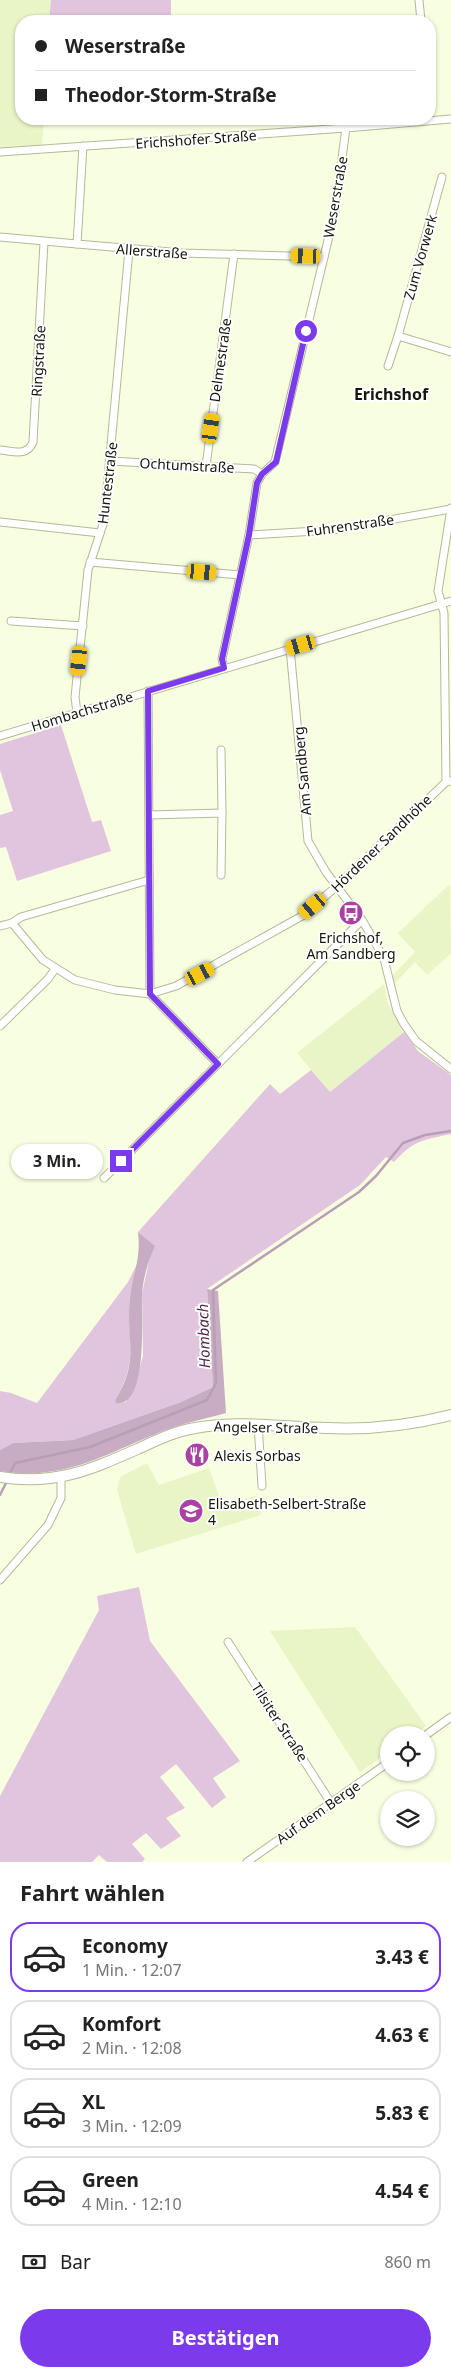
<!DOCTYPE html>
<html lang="de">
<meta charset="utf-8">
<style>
body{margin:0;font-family:"Noto Sans",sans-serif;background:#f2f2f2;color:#222;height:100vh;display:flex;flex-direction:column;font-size:19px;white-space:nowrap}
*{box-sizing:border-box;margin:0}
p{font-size:16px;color:#767676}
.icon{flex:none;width:28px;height:28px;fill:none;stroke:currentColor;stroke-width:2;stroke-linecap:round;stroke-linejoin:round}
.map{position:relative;height:1862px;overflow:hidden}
.side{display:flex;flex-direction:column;background:#fff;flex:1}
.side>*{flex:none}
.banner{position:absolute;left:15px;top:15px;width:421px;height:110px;border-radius:20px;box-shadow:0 1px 4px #0004;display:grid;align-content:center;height:110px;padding:0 20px;background:#fff}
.buttons{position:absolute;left:380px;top:1726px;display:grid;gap:10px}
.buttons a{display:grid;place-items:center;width:55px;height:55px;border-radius:50%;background:#fff;box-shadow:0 1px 4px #0004;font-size:25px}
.end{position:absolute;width:22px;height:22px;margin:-11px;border:6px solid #7c3aed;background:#fff;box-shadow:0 0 0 2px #fff}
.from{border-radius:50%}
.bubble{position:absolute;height:35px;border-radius:18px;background:#fff;box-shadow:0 1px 4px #0004;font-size:16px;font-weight:700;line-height:35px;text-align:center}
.car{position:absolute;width:15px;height:30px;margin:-15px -8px;border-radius:6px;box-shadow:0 0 4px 1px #0007;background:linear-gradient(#f5c518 24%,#345 0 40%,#f5c518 0 76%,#345 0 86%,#f5c518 0)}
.banner b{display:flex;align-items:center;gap:18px;height:48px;font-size:19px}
.banner b+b{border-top:1px solid #e0e0e0}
.banner i{width:12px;height:12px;background:#222}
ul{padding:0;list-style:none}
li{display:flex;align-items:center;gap:15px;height:70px;margin:0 10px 8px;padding:0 10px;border:2px solid #e0e0e0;border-radius:20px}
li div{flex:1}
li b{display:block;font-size:19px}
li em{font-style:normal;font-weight:700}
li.on{border-color:#7c3aed}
li>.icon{width:45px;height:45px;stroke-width:1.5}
h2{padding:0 20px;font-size:22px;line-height:60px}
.pay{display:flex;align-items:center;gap:12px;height:55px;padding:0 20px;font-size:19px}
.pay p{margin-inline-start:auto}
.action{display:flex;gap:10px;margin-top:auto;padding:10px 20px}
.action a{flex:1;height:58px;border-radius:30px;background:#7c3aed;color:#fff;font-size:20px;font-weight:700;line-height:58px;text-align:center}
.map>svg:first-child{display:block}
.built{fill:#e9f4c7}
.green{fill:#e1c5de}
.forest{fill:#c8acc4}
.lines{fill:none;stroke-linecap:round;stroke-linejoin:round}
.stream{stroke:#b99eb6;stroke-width:2.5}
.minor-casing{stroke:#b2ba97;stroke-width:9}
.secondary-casing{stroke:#b2ba97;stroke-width:12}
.minor{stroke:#fff;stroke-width:7}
.secondary{stroke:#fff;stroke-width:10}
.route{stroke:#7c3aed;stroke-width:6}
.labels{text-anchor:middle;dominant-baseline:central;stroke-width:4;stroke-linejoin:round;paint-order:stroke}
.street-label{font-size:14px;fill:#14170a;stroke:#fff}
.poi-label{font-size:14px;fill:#14170a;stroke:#fff;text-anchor:start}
.water-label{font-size:15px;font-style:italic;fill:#4b2648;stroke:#fff}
.quarter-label{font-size:16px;font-weight:bold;fill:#14170a;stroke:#fff}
</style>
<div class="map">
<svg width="451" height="1862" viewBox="0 0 451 1862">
<rect width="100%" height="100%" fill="#f8ffe1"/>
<g class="built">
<path d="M 0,0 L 51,0 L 49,21 L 21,21 L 21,119 L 44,119 L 42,145 L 0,147 Z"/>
<path d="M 450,884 L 451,953 L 427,975 L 415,962 L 394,984 L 392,976 L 415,952 L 398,933 Z"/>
<path d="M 384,984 L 388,1004 L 404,1032 L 330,1092 L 297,1053 Z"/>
<path d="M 147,1463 L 159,1485 L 209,1468 L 223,1507 L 257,1495 L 261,1515 L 136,1554 L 117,1490 L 120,1477 Z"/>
<path d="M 355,1627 L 426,1726 L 413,1735 L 389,1735 L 389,1752 L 360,1772 L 270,1631 Z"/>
</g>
<g class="green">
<path d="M 51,0 L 171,0 L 171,21 L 104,21 L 104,17 L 73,16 L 72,21 L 49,21 Z"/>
<path d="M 61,725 L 92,822 L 101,820 L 111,851 L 17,881 L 6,847 L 0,848 L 0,815 L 13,811 L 0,770 L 0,744 Z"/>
<path d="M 404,1032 L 418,1051 L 451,1075 L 451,1134 C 423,1140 414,1140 394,1162 L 386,1157 L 360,1185 L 207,1289 L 213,1387 L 181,1402 L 73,1440 L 13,1443 L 0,1450 L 0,1391 L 11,1393 L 37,1403 L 128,1282 L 139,1260 C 136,1273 131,1286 130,1298 C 126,1340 140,1359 115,1400 L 116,1403 L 126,1402 L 134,1388 L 143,1356 L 142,1294 L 150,1256 L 154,1246 L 138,1232 L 270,1084 L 280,1094 L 311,1070 L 330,1092 Z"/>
<path d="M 139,1587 L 150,1641 L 240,1761 L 213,1778 L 226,1797 L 212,1808 L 176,1764 L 160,1777 L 185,1808 L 166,1818 L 181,1836 L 161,1849 L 146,1833 L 132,1844 L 145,1859 L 142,1862 L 107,1862 L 99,1855 L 92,1862 L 0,1862 L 0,1796 L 99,1610 L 97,1596 Z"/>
</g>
<g class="forest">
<path d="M 138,1232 L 155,1246 C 148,1261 143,1278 142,1295 C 141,1313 149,1408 116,1403 L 115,1400 C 141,1359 125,1340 130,1298 C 133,1272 141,1261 138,1232 Z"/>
<path d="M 207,1289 L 218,1291 L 226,1413 C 205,1419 183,1423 163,1431 C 107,1453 64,1482 0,1471 L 0,1450 L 13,1443 L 73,1440 L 181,1402 L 213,1387 Z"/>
</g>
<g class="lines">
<g class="stream">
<path d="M 9,1475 L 15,1463 L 90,1447 L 207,1400 L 216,1383 L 213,1290 L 359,1192 L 376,1176 L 403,1143 L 425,1135 L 451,1131"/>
<path d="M 0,1495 L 7,1481"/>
</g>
<defs>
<g id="minor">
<path d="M 419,0 L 421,21"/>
<path d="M 83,146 L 77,244 L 182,253 L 324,257"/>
<path d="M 0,152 L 346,128 L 451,119"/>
<path d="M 0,237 L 77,244"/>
<path d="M 398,336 L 442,177"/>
<path d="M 388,366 L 398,336 L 451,352"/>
<path d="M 0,450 C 13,451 27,457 33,442 L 44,242"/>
<path d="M 110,461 L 254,469 L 262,474"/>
<path d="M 206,466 L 234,254"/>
<path d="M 0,522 L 100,533"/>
<path d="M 249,535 L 333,530 L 451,509"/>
<path d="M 90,562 L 240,575"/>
<path d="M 11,621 L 83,626"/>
<path d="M 290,648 L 308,841 L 326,872 L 362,920 L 376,944 L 384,959 L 397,1011 L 404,1024 L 416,1041 L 451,1069"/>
<path d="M 224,668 L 222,659 L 249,535 L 257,483 L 262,474 L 275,462 L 335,211 L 346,128"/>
<path d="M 148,691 L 150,994 L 218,1064"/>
<path d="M 77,713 L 75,697 L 88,570 L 104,521 L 129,250"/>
<path d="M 0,736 L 451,601"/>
<path d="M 221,750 L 222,813"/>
<path d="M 446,782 L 444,613 L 438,591 L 451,508"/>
<path d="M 149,815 L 222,813 L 221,875"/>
<path d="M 12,923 L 21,917 L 149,880"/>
<path d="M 0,926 L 12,923 L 43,960 L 75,980 L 115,990 L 150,994 L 176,986 L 302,916 L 337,886 L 446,782 L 451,781"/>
<path d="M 0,1026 L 48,979 L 55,969"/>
<path d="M 104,1178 L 362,920"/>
<path d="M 258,1424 L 262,1486"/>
<path d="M 0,1580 L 48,1525 L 61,1498 L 61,1476"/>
<path d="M 228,1642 L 331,1803"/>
<path d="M 426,1735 L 451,1717"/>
<path d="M 247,1862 L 389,1762"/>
</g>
<path id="secondary" d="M 0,1477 C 56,1486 92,1469 142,1447 C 159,1439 176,1431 195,1428 C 239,1420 283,1427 327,1428 C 369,1430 411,1425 451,1415"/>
</defs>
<use href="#minor" class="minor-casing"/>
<use href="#secondary" class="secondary-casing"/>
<use href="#minor" class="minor"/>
<use href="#secondary" class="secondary"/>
</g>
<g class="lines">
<path class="route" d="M 121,1161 L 218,1064 L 150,994 L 148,691 L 224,668 L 222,659 L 249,535 L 257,483 L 262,474 L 276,462 L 306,331"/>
</g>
<defs>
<symbol id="bus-disc" viewBox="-11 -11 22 22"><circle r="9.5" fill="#aa42a4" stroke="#fff"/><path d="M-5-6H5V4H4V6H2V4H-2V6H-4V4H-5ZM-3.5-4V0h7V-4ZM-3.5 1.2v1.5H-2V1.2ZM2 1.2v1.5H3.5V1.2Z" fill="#fff"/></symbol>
<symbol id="restaurant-disc" viewBox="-11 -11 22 22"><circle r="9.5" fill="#aa42a4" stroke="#fff"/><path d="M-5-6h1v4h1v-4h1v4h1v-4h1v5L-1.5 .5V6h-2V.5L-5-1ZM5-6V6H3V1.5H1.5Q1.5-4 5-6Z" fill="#fff"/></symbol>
<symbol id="school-disc" viewBox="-11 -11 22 22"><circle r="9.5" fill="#aa42a4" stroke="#fff"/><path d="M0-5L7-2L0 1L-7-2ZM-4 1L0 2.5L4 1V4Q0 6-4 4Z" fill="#fff"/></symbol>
</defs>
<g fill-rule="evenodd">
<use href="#bus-disc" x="337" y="899" width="28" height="28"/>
<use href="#restaurant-disc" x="183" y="1441" width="28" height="28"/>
<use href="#school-disc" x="177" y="1497" width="28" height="28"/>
</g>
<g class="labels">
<g class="street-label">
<text transform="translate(196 139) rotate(-4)">Erichshofer Straße</text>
<text transform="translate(335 197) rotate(-80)">Weserstraße</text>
<text transform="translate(152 251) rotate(4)">Allerstraße</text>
<text transform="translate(420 257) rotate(-74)">Zum Vorwerk</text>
<text transform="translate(220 360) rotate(-82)">Delmestraße</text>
<text transform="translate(38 361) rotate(-87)">Ringstraße</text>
<text transform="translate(187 465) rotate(3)">Ochtumstraße</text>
<text transform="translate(107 483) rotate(-83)">Huntestraße</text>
<text transform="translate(350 525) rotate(-8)">Fuhrenstraße</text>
<text transform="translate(82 711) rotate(-17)">Hombachstraße</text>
<text transform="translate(302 771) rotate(-95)">Am Sandberg</text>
<text transform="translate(381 843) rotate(-44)">Hördener Sandhöhe</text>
<text transform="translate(266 1427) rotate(1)">Angelser Straße</text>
<text transform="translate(280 1722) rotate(57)">Tilsiter Straße</text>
<text transform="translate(318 1812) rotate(-35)">Auf dem Berge</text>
</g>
<g class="poi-label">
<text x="351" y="937" text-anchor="middle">Erichshof,<tspan x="351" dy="16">Am Sandberg</tspan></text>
<text x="214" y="1455">Alexis Sorbas</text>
<text x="208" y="1503">Elisabeth-Selbert-Straße<tspan x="208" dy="16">4</tspan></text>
</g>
<g class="water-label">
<text transform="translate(203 1336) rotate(-92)">Hombach</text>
</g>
<g class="quarter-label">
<text x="391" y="394">Erichshof</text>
</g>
</g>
</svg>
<div class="buttons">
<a><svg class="icon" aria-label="locate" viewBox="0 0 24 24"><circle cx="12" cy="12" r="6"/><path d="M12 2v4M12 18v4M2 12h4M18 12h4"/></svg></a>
<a><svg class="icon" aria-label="layers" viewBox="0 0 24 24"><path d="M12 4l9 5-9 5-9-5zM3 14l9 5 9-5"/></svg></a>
</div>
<i class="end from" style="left:306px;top:331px"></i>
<i class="end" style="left:121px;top:1161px"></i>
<div class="bubble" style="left:11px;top:1144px;width:92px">3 Min.</div>
<i class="car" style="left:306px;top:256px;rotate:272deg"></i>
<i class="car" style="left:211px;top:428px;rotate:8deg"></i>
<i class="car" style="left:202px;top:572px;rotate:95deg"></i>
<i class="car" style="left:301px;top:645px;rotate:254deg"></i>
<i class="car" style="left:79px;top:661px;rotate:186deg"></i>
<i class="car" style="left:313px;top:906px;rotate:230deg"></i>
<i class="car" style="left:200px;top:974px;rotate:63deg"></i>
<div class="banner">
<b><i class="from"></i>Weserstraße</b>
<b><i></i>Theodor-Storm-Straße</b>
</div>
</div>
<section class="side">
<h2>Fahrt wählen</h2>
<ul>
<li class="on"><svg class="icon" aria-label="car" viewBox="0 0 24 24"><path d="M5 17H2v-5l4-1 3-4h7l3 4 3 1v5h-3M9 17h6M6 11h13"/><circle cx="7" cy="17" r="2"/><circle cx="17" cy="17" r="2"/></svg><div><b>Economy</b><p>1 Min. · 12:07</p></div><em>3.43 €</em></li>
<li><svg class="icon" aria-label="car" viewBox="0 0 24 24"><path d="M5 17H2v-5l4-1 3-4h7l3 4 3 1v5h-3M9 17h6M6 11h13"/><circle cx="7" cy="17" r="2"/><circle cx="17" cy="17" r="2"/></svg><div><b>Komfort</b><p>2 Min. · 12:08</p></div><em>4.63 €</em></li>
<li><svg class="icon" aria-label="car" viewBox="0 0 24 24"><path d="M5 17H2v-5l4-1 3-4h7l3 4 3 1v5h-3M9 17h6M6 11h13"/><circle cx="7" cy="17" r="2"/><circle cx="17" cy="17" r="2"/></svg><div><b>XL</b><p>3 Min. · 12:09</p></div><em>5.83 €</em></li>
<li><svg class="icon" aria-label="car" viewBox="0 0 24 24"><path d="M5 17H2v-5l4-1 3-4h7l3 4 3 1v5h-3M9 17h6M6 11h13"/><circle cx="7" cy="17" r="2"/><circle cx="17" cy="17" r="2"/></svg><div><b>Green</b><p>4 Min. · 12:10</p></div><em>4.54 €</em></li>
</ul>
<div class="pay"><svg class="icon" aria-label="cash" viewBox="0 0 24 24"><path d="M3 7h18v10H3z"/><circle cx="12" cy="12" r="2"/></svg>Bar<p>860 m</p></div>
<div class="action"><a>Bestätigen</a></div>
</section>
